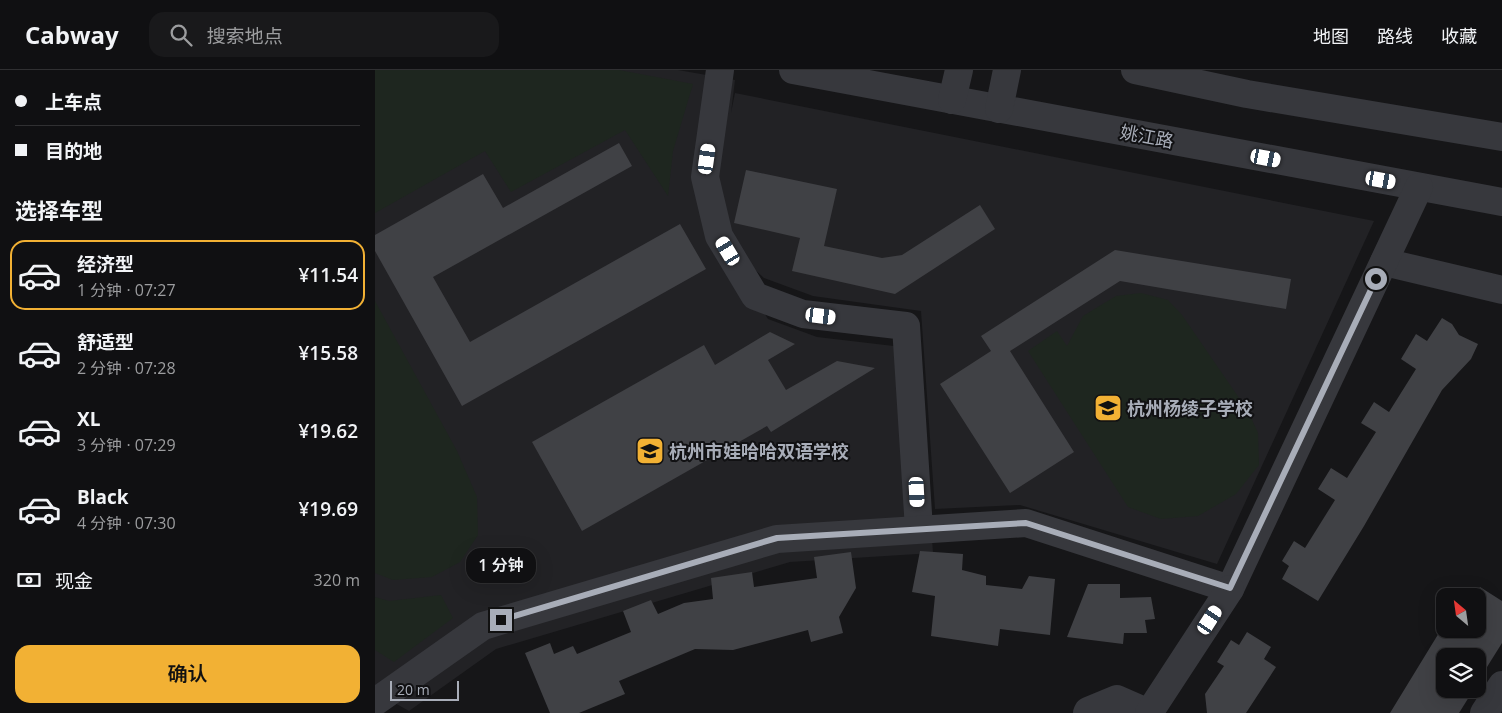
<!DOCTYPE html>
<html lang="zh">
<meta charset="utf-8">
<style>
body{margin:0;font-family:"Open Sans","Noto Sans SC",sans-serif;background:#19191b;color:#f1f3f6;height:100vh;display:flex;flex-direction:column;font-size:19px;white-space:nowrap}
*{box-sizing:border-box;margin:0}
p{font-size:16px;color:#9c9d9f}
.icon{flex:none;width:28px;height:28px;fill:none;stroke:currentColor;stroke-width:2;stroke-linecap:round;stroke-linejoin:round}
.map{position:relative;flex:1;overflow:hidden}
.drawer{display:flex;flex-direction:column;background:#101012;width:375px}
.drawer>*{flex:none}
.guide{display:grid;align-content:center;height:110px;padding:0 15px;background:#101012}
.needle{width:32px;rotate:331deg}
.fabs{position:absolute;left:1061px;top:518px;display:grid;gap:10px}
.fabs a{display:grid;place-items:center;width:50px;height:50px;border-radius:10px;background:#101012;box-shadow:0 5px 20px #0002,0 0 0 1px #303032;font-size:25px}
.scale{position:absolute;left:15px;bottom:12px;width:69px;box-sizing:border-box;padding-left:5px;border:2px solid #a8adb8;border-top:0;font-size:14px;line-height:18px;white-space:nowrap;color:#a8adb8;-webkit-text-stroke:4px #111113;paint-order:stroke}
.end{position:absolute;width:22px;height:22px;margin:-11px;border:6px solid #a8adb8;background:#111;box-shadow:0 0 0 2px #111}
.from{border-radius:50%}
.bubble{position:absolute;height:35px;border-radius:15px;background:#101012;box-shadow:0 5px 20px #0002,0 0 0 1px #303032;font-size:16px;font-weight:600;line-height:35px;text-align:center}
.car{position:absolute;width:15px;height:30px;margin:-15px -8px;border-radius:6px;box-shadow:0 0 4px 1px #0007;background:linear-gradient(#fff 24%,#345 0 40%,#fff 0 76%,#345 0 86%,#fff 0)}
.guide b{display:flex;align-items:center;gap:18px;height:48px;font-size:19px}
.guide b+b{border-top:1px solid #303032}
.guide i{width:12px;height:12px;background:#f1f3f6}
ul{padding:0;list-style:none}
li{display:flex;align-items:center;gap:15px;height:70px;margin:0 10px 8px;padding:0 5px;border:2px solid transparent;border-radius:15px}
li div{flex:1}
li b{display:block;font-size:19px}
li em{font-style:normal;font-weight:600}
li.active{border-color:#f2b134}
li>.icon{width:45px;height:45px;stroke-width:1.5}
h2{padding:0 15px;font-size:22px;line-height:60px}
.pay{display:flex;align-items:center;gap:12px;height:55px;padding:0 15px;font-size:19px}
.pay p{margin-inline-start:auto}
.cta{display:flex;gap:10px;margin-top:auto;padding:10px 15px}
.cta a{flex:1;height:58px;border-radius:15px;background:#f2b134;color:#111;font-size:20px;font-weight:600;line-height:58px;text-align:center}
header{display:flex;align-items:center;gap:30px;box-sizing:border-box;height:70px;padding:0 25px;background:#101012;border-bottom:1px solid #303032}
header strong{font-size:24px}
nav{display:flex;gap:28px;margin-inline-start:auto;font-size:18px}
.search{width:350px;height:45px;background:#19191b;display:flex;align-items:center;gap:12px;box-sizing:border-box;padding:0 18px;border-radius:15px;color:#9c9d9f;font-size:19px}
main{display:flex;flex:1;min-height:0}
.map>svg:first-child{display:block}
.built{fill:#222225}
.green{fill:#1e261f}
.building{fill:#404145}
.lines{fill:none;stroke-linecap:round;stroke-linejoin:round}
.minor{stroke:#37383d;stroke-width:28}
.route{stroke:#a8adb8;stroke-width:6}
.labels{text-anchor:middle;dominant-baseline:central;stroke-width:4;stroke-linejoin:round;paint-order:stroke}
.street-label{font-size:18px;fill:#a8adb8;stroke:#111113}
.poi-label{font-size:18px;font-weight:bold;fill:#a8adb8;stroke:#111113;text-anchor:start}
</style>
<header>
<strong>Cabway</strong>
<div class="search"><svg class="icon" aria-label="search" viewBox="0 0 24 24"><circle cx="10" cy="10" r="6"/><path d="M15 15l6 6"/></svg>搜索地点</div>
<nav><a>地图</a><a>路线</a><a>收藏</a></nav>
</header>
<main>
<section class="drawer">
<div class="guide">
<b><i class="from"></i>上车点</b>
<b><i></i>目的地</b>
</div>
<h2>选择车型</h2>
<ul>
<li class="active"><svg class="icon" aria-label="car" viewBox="0 0 24 24"><path d="M5 17H2v-5l4-1 3-4h7l3 4 3 1v5h-3M9 17h6M6 11h13"/><circle cx="7" cy="17" r="2"/><circle cx="17" cy="17" r="2"/></svg><div><b>经济型</b><p>1 分钟 · 07:27</p></div><em>¥11.54</em></li>
<li><svg class="icon" aria-label="car" viewBox="0 0 24 24"><path d="M5 17H2v-5l4-1 3-4h7l3 4 3 1v5h-3M9 17h6M6 11h13"/><circle cx="7" cy="17" r="2"/><circle cx="17" cy="17" r="2"/></svg><div><b>舒适型</b><p>2 分钟 · 07:28</p></div><em>¥15.58</em></li>
<li><svg class="icon" aria-label="car" viewBox="0 0 24 24"><path d="M5 17H2v-5l4-1 3-4h7l3 4 3 1v5h-3M9 17h6M6 11h13"/><circle cx="7" cy="17" r="2"/><circle cx="17" cy="17" r="2"/></svg><div><b>XL</b><p>3 分钟 · 07:29</p></div><em>¥19.62</em></li>
<li><svg class="icon" aria-label="car" viewBox="0 0 24 24"><path d="M5 17H2v-5l4-1 3-4h7l3 4 3 1v5h-3M9 17h6M6 11h13"/><circle cx="7" cy="17" r="2"/><circle cx="17" cy="17" r="2"/></svg><div><b>Black</b><p>4 分钟 · 07:30</p></div><em>¥19.69</em></li>
</ul>
<div class="pay"><svg class="icon" aria-label="cash" viewBox="0 0 24 24"><path d="M3 7h18v10H3z"/><circle cx="12" cy="12" r="2"/></svg>现金<p>320 m</p></div>
<div class="cta"><a>确认</a></div>
</section>
<div class="map">
<svg width="1127" height="643" viewBox="0 0 1127 643">
<rect width="100%" height="100%" fill="#161618"/>
<path class="built" d="M 0,0 L 303,0 L 360,10 L 356,43 L 360,23 L 999,151 L 842,494 L 645,435 L 560,439 L 546,241 L 438,226 L 389,208 L 354,176 L 357,190 L 393,249 L 442,267 L 544,279 L 558,483 L 415,492 L 121,579 L 34,641 L 0,622 Z"/>
<g class="green">
<path d="M 0,0 L 244,0 L 318,14 L 298,81 L 293,126 L 250,60 L 136,122 L 110,81 L 0,143 Z"/>
<path d="M 766,223 L 793,230 L 807,245 L 873,341 L 883,363 L 884,395 L 861,424 L 823,446 L 786,449 L 753,437 L 653,281 L 682,261 L 692,276 L 708,246 L 741,226 Z"/>
<path d="M 0,231 L 82,381 L 102,427 L 103,465 L 85,492 L 57,507 L 18,510 L 0,503 Z"/>
<path d="M 66,525 L 78,548 L 19,592 L 0,580 L 0,527 L 14,531 Z"/>
</g>
<g class="building">
<path d="M 244,73 L 257,96 L 58,207 L 95,272 L 305,154 L 331,199 L 87,336 L 0,181 L 0,165 L 108,104 L 128,138 Z"/>
<path d="M 371,100 L 462,119 L 449,176 L 507,188 L 527,185 L 605,135 L 620,159 L 520,224 L 417,201 L 425,168 L 359,153 Z"/>
<path d="M 740,180 L 916,209 L 911,239 L 745,211 L 635,281 L 699,382 L 635,423 L 565,314 L 616,281 L 606,266 Z"/>
<path d="M 1067,248 L 1077,254 L 1084,265 L 1103,274 L 1096,289 L 1067,320 L 989,456 L 943,531 L 907,509 L 914,496 L 907,491 L 919,471 L 930,478 L 960,430 L 943,419 L 956,398 L 972,408 L 1001,362 L 986,353 L 999,332 L 1014,342 L 1041,299 L 1026,289 L 1041,264 L 1052,271 Z"/>
<path d="M 395,262 L 420,274 L 393,290 L 411,320 L 462,291 L 500,298 L 396,362 L 392,356 L 207,461 L 157,372 L 329,275 L 340,295 Z"/>
<path d="M 545,481 L 588,484 L 587,500 L 611,506 L 611,515 L 647,519 L 654,506 L 680,509 L 675,565 L 625,559 L 623,576 L 556,566 L 560,526 L 537,522 Z"/>
<path d="M 476,482 L 481,518 L 464,547 L 468,563 L 436,572 L 433,560 L 358,580 L 320,579 L 244,611 L 250,624 L 204,643 L 175,643 L 150,583 L 175,573 L 179,584 L 198,576 L 202,584 L 256,562 L 248,541 L 276,530 L 283,544 L 309,533 L 338,529 L 336,508 L 377,502 L 379,517 L 442,508 L 439,487 Z"/>
<path d="M 713,514 L 745,514 L 745,528 L 776,527 L 780,549 L 770,550 L 772,563 L 749,563 L 748,574 L 692,567 Z"/>
<path d="M 1105,517 L 1127,531 L 1127,573 L 1102,613 L 1102,586 L 1070,586 L 1070,619 L 1099,619 L 1084,643 L 1015,643 L 1070,553 L 1070,559 L 1102,559 L 1102,526 L 1099,526 Z"/>
<path d="M 872,562 L 896,577 L 889,589 L 901,597 L 871,643 L 832,643 L 830,624 L 849,596 L 842,592 L 856,570 L 864,575 Z"/>
</g>
<g class="lines">
<g class="minor">
<path d="M 345,0 L 330,107 L 344,166 L 380,226 L 428,244 L 531,256 L 544,459"/>
<path d="M 418,0 L 1127,132"/>
<path d="M 760,0 L 872,24 L 1127,67"/>
<path d="M 577,30 L 584,0"/>
<path d="M 624,39 L 632,0"/>
<path d="M 1009,192 L 1127,220"/>
<path d="M 0,632 L 108,556 L 402,469 L 651,453 L 855,519 L 1044,117"/>
<path d="M 712,643 L 713,641 L 742,629 L 774,643"/>
<path d="M 774,643 L 855,519"/>
<path d="M 1109,643 L 1127,615"/>
</g>
</g>
<g class="lines">
<path class="route" d="M 126,550 L 402,468 L 651,453 L 855,518 L 1001,209"/>
</g>
<defs>
<symbol id="school-square" viewBox="-11 -11 22 22"><rect x="-9" y="-9" width="18" height="18" rx="4" fill="#f2b134" stroke="#111113"/><path d="M0-5L7-2L0 1L-7-2ZM-4 1L0 2.5L4 1V4Q0 6-4 4Z" fill="#111"/></symbol>
</defs>
<g fill-rule="evenodd">
<use href="#school-square" x="717" y="322" width="32" height="32"/>
<use href="#school-square" x="259" y="365" width="32" height="32"/>
</g>
<g class="labels">
<g class="street-label">
<text transform="translate(772 66) rotate(11)">姚江路</text>
</g>
<g class="poi-label">
<text x="752" y="338">杭州杨绫子学校</text>
<text x="294" y="381">杭州市娃哈哈双语学校</text>
</g>
</g>
</svg>
<div class="fabs">
<a><svg class="needle" viewBox="-14 -14 28 28"><path d="M0-13l5 13h-10z" fill="#e53935"/><path d="M0 13l5-13h-10z" fill="#9c9d9f"/></svg></a>
<a><svg class="icon" aria-label="layers" viewBox="0 0 24 24"><path d="M12 4l9 5-9 5-9-5zM3 14l9 5 9-5"/></svg></a>
</div>
<div class="scale">20 m</div>
<i class="end from" style="left:1001px;top:209px"></i>
<i class="end" style="left:126px;top:550px"></i>
<div class="bubble" style="left:91px;top:478px;width:70px">1 分钟</div>
<i class="car" style="left:891px;top:88px;rotate:101deg"></i>
<i class="car" style="left:332px;top:89px;rotate:8deg"></i>
<i class="car" style="left:1006px;top:110px;rotate:100deg"></i>
<i class="car" style="left:353px;top:181px;rotate:329deg"></i>
<i class="car" style="left:446px;top:246px;rotate:97deg"></i>
<i class="car" style="left:542px;top:422px;rotate:177deg"></i>
<i class="car" style="left:835px;top:550px;rotate:33deg"></i>
</div>
</main>
